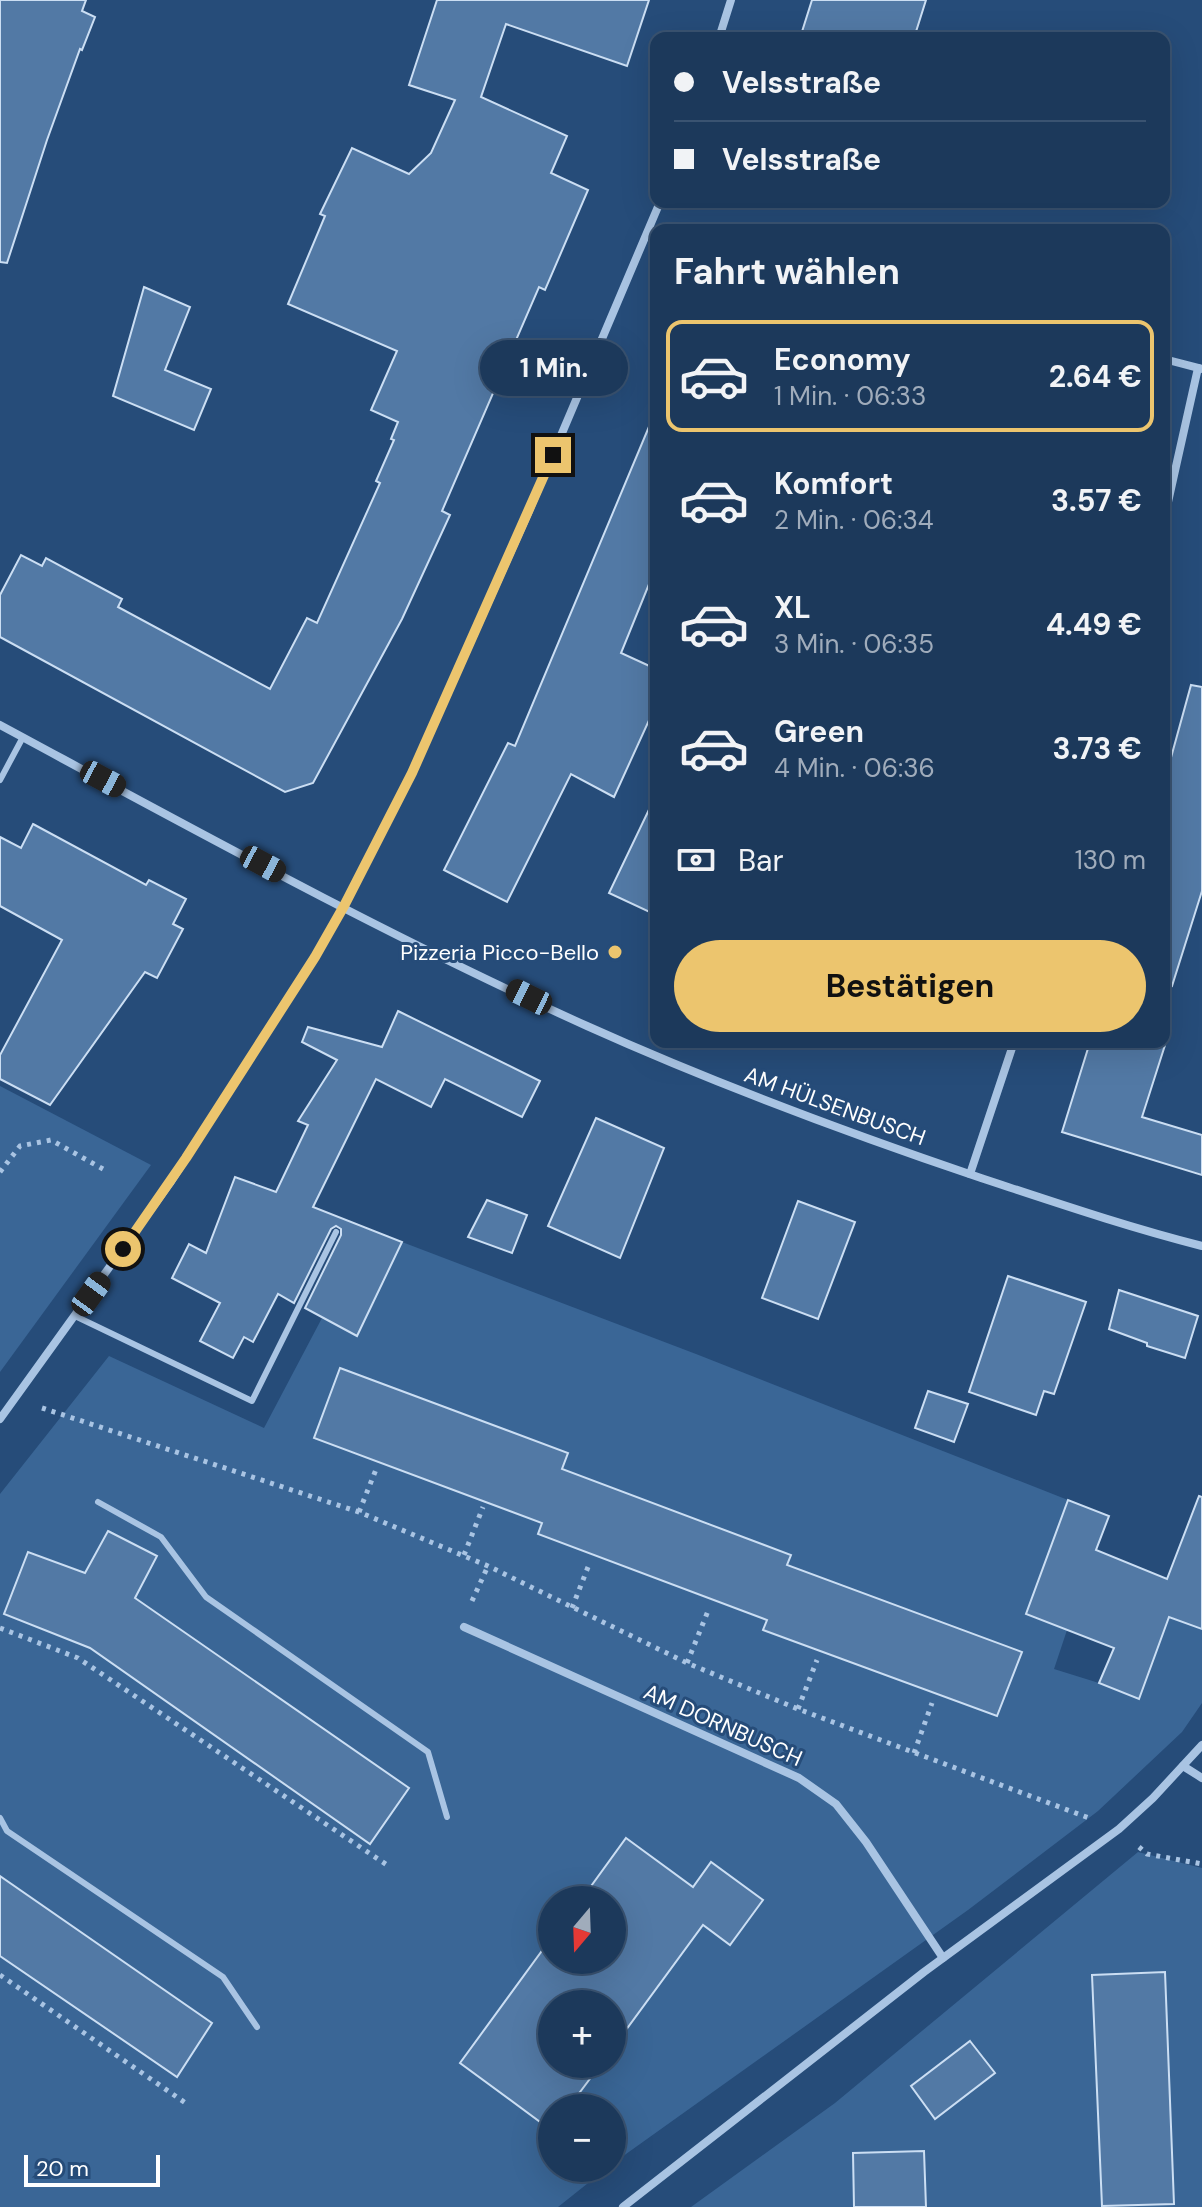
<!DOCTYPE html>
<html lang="de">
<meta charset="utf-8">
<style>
body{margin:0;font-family:"DM Sans",sans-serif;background:#254061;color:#f1f3f6;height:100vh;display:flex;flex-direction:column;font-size:30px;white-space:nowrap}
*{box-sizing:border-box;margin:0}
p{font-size:26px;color:#a0acbb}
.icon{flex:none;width:44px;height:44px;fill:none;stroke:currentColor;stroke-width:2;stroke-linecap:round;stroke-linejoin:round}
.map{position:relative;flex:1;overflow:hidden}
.sheet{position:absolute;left:650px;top:224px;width:520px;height:824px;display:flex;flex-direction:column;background:#1c395b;border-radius:16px;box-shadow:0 8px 32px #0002,0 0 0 2px #3a5371}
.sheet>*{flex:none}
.top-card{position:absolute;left:650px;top:32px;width:520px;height:176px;border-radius:16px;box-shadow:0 8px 32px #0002,0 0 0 2px #3a5371;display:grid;align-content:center;height:176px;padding:0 24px;background:#1c395b}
.needle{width:52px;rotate:199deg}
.buttons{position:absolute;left:538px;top:1886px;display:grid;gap:16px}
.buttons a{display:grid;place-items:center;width:88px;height:88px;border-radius:50%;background:#1c395b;box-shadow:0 8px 32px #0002,0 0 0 2px #3a5371;font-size:40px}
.scale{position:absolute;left:24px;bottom:20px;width:136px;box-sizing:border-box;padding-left:8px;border:4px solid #fff;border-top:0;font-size:22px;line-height:28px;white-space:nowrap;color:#fff;-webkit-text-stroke:6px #264c79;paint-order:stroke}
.end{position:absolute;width:36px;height:36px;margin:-18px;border:10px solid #ecc56e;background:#111;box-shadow:0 0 0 4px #111}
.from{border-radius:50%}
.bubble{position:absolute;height:56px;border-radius:28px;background:#1c395b;box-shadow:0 8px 32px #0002,0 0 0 2px #3a5371;font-size:26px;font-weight:700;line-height:56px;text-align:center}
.car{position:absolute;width:24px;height:48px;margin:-24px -12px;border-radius:10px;box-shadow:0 0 6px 2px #0007;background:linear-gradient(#222 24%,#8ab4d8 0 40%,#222 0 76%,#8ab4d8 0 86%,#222 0)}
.top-card b{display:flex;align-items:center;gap:28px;height:76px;font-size:30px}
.top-card b+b{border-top:2px solid #3a5371}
.top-card i{width:20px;height:20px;background:#f1f3f6}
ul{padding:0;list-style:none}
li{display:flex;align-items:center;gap:24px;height:112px;margin:0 16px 12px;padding:0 8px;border:4px solid transparent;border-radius:16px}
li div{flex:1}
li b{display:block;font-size:30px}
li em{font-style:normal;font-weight:700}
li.current{border-color:#ecc56e}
li>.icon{width:72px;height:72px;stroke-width:1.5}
h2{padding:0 24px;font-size:36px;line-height:96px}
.pay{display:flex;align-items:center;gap:20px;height:88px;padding:0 24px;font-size:30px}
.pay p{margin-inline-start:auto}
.primary-button{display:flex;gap:16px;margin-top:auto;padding:16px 24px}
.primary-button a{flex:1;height:92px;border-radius:48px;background:#ecc56e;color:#111;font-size:32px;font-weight:700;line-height:92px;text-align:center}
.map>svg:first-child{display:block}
.green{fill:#3a6696;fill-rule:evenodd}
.building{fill:#5279a5;stroke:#cbdef3;stroke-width:2}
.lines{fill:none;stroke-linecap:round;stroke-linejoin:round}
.path{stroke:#a9c4e3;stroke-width:5;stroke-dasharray:4 6;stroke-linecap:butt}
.service{stroke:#a9c4e3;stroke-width:6}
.minor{stroke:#a9c4e3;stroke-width:8}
.route{stroke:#ecc56e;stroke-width:10}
.poi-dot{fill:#ecc56e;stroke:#264c79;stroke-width:3}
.labels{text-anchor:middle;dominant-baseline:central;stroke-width:6;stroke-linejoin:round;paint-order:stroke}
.poi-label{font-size:22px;fill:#fff;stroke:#264c79;text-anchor:end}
.street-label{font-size:22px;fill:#fff;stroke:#264c79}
</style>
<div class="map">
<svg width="1202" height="2207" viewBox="0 0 1202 2207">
<rect width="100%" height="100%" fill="#264c79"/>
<g class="green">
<path d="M 0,1086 L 151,1165 L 0,1372 Z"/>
<path d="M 402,1242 L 696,1354 L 1068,1500 L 1026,1613 L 1067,1630 L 1054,1669 L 1099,1683 L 1183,1578 L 1202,1586 L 1202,1703 L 1182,1732 L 1098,1811 L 968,1910 L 612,2164 L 612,2108 L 552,2108 L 552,2168 L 607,2168 L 558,2207 L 0,2207 L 0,1494 L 109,1356 L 264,1428 L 322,1318 L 358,1335 ZM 552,1900 L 612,1900 L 612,1960 L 552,1960 ZM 552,2004 L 612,2004 L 612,2064 L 552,2064 Z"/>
<path d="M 1138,1852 L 1202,1868 L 1202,2207 L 691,2207 L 835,2103 Z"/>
</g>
<g class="building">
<path d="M 0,0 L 86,0 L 82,11 L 95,17 L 82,50 L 80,49 L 47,140 L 7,263 L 0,262 Z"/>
<path d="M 437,0 L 649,0 L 627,66 L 506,24 L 481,97 L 567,136 L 551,173 L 588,190 L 545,290 L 539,287 L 442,511 L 450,515 L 402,619 L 313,783 L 285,792 L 0,637 L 0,595 L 21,555 L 42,566 L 46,558 L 122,599 L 118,607 L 270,689 L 307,618 L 317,623 L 380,483 L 376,481 L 394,440 L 391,439 L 398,422 L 371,410 L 397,351 L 288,304 L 325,216 L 320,214 L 352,148 L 409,174 L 431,153 L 455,100 L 409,85 Z"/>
<path d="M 812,0 L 926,0 L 914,38 L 800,38 Z"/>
<path d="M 144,287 L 190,307 L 165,370 L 211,389 L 194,430 L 113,396 Z"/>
<path d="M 656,410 L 656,567 L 621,653 L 656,669 L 656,705 L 614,797 L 571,774 L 507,902 L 444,870 L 508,743 L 515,746 Z"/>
<path d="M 1191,685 L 1202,687 L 1202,891 L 1172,986 L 1164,984 L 1164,783 Z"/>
<path d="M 656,795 L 656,915 L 609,893 Z"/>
<path d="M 33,824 L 146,885 L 149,880 L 186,899 L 173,924 L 183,929 L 157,978 L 145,972 L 50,1105 L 0,1079 L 0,1055 L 62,940 L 0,906 L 0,837 L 21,848 Z"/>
<path d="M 398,1011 L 540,1081 L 522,1117 L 445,1079 L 431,1107 L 376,1079 L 313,1207 L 402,1242 L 357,1336 L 305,1308 L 341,1235 L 341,1229 L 336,1226 L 331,1229 L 294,1303 L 278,1294 L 253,1342 L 244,1337 L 233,1358 L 200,1341 L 220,1303 L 172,1278 L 189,1244 L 206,1253 L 235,1177 L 276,1192 L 308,1125 L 298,1121 L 337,1060 L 302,1042 L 308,1027 L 382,1047 Z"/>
<path d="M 1090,1042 L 1166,1042 L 1142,1117 L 1202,1135 L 1202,1175 L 1062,1132 Z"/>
<path d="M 596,1118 L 664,1148 L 620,1258 L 548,1226 Z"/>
<path d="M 487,1200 L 527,1215 L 512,1253 L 468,1237 Z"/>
<path d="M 798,1201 L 855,1222 L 818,1319 L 762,1298 Z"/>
<path d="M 1008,1276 L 1086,1302 L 1054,1394 L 1044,1391 L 1036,1415 L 969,1392 Z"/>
<path d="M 1119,1290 L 1198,1316 L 1185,1358 L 1147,1346 L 1147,1343 L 1109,1329 Z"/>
<path d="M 340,1368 L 568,1453 L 562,1469 L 791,1555 L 787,1565 L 1022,1652 L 997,1716 L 763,1630 L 767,1620 L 538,1534 L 542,1523 L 314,1438 Z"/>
<path d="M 928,1391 L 968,1404 L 954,1442 L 915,1428 Z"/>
<path d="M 1199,1496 L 1202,1497 L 1202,1629 L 1169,1617 L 1139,1699 L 1099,1683 L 1114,1648 L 1026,1614 L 1068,1500 L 1109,1516 L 1096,1550 L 1167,1579 Z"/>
<path d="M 108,1531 L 157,1556 L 135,1598 L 409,1788 L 370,1844 L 90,1648 L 4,1614 L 28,1552 L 85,1573 Z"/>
<path d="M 626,1838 L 693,1887 L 711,1862 L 763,1900 L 730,1945 L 703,1925 L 612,2049 L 612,2004 L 552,2004 L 552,2064 L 601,2064 L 568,2108 L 552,2108 L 551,2130 L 460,2063 L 552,1937 L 552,1960 L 612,1960 L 612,1900 L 581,1900 Z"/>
<path d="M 0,1876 L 212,2023 L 177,2077 L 0,1956 Z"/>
<path d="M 1165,1972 L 1174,2204 L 1102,2206 L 1092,1975 Z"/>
<path d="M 970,2041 L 995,2073 L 935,2119 L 911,2086 Z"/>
<path d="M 924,2151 L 926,2207 L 854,2207 L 853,2153 Z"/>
</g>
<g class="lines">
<g class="path">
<path d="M 0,1172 L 20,1146 L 51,1140 L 103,1169"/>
<path d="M 42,1408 L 359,1512 L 488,1566 L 687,1663 L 798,1709 L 1089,1818"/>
<path d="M 359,1512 L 377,1467"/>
<path d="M 464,1555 L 483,1507"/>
<path d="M 472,1601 L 488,1566"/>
<path d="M 572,1608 L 590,1562"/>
<path d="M 0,1628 L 78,1658 L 387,1865"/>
<path d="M 687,1663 L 708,1611"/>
<path d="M 798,1709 L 817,1660"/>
<path d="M 914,1753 L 932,1703"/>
<path d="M 1139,1847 L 1147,1854 L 1202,1864"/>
<path d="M 0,1975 L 187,2104"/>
</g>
<g class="service">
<path d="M 0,780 L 23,737"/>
<path d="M 75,1316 L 252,1401 L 336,1232"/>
<path d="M 98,1502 L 161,1537 L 206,1597 L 428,1752 L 447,1817"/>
<path d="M 0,1818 L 7,1831 L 223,1977 L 257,2027"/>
</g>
<g class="minor">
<path d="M 719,38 L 731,0"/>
<path d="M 1164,359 L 1202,369"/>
<path d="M 1164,520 L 1198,368"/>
<path d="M 0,725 C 193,829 387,936 587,1026 C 716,1084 848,1133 981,1178 C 1054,1202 1127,1227 1202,1246"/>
<path d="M 970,1174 L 1014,1042"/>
<path d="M 0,1419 L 170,1183 L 315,957 L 344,906 L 412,773 L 529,511 L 660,202"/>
<path d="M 464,1627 L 799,1778 L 836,1804 L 866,1842 L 943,1958"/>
<path d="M 1183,1766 L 1202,1778"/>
<path d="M 623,2207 L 924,1972 L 1119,1829 L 1153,1798 L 1202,1745"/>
</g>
</g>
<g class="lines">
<path class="route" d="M 123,1249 L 186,1158 L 315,957 L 344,906 L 412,773 L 553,455"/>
</g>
<circle class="poi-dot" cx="615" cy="952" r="8"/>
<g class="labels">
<g class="poi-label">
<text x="599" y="952">Pizzeria Picco-Bello</text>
</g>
<g class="street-label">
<text transform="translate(835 1106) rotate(20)">AM HÜLSENBUSCH</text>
<text transform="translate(723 1725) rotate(24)">AM DORNBUSCH</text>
</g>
</g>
</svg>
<div class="buttons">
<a><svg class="needle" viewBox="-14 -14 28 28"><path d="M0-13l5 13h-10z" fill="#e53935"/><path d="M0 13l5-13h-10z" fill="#a0acbb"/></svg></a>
<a>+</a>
<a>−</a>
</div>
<div class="scale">20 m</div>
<i class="end from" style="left:123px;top:1249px"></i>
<i class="end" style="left:553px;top:455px"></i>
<div class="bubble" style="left:480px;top:340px;width:148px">1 Min.</div>
<i class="car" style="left:103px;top:779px;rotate:118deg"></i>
<i class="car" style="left:263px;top:864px;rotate:118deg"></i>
<i class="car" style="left:529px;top:997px;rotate:296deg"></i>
<i class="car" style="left:91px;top:1294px;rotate:36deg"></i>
<div class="top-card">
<b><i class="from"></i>Velsstraße</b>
<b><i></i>Velsstraße</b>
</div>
<section class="sheet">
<h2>Fahrt wählen</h2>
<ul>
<li class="current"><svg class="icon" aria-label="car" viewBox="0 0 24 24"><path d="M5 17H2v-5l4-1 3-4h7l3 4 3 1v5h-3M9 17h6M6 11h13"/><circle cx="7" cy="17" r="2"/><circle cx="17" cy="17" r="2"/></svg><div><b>Economy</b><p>1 Min. · 06:33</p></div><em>2.64 €</em></li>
<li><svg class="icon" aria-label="car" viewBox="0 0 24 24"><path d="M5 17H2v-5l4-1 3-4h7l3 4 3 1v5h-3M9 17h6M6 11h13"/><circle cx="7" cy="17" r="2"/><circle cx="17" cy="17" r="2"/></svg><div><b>Komfort</b><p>2 Min. · 06:34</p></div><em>3.57 €</em></li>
<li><svg class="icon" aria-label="car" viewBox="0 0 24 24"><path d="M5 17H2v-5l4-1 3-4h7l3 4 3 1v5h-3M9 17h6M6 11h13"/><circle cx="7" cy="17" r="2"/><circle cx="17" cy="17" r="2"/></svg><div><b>XL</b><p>3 Min. · 06:35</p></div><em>4.49 €</em></li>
<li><svg class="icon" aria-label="car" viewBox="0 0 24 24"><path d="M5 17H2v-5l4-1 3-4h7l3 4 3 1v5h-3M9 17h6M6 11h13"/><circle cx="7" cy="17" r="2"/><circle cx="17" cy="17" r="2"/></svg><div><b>Green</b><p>4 Min. · 06:36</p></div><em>3.73 €</em></li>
</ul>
<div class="pay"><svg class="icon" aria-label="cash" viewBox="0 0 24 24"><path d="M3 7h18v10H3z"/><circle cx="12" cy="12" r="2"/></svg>Bar<p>130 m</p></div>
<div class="primary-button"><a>Bestätigen</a></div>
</section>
</div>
